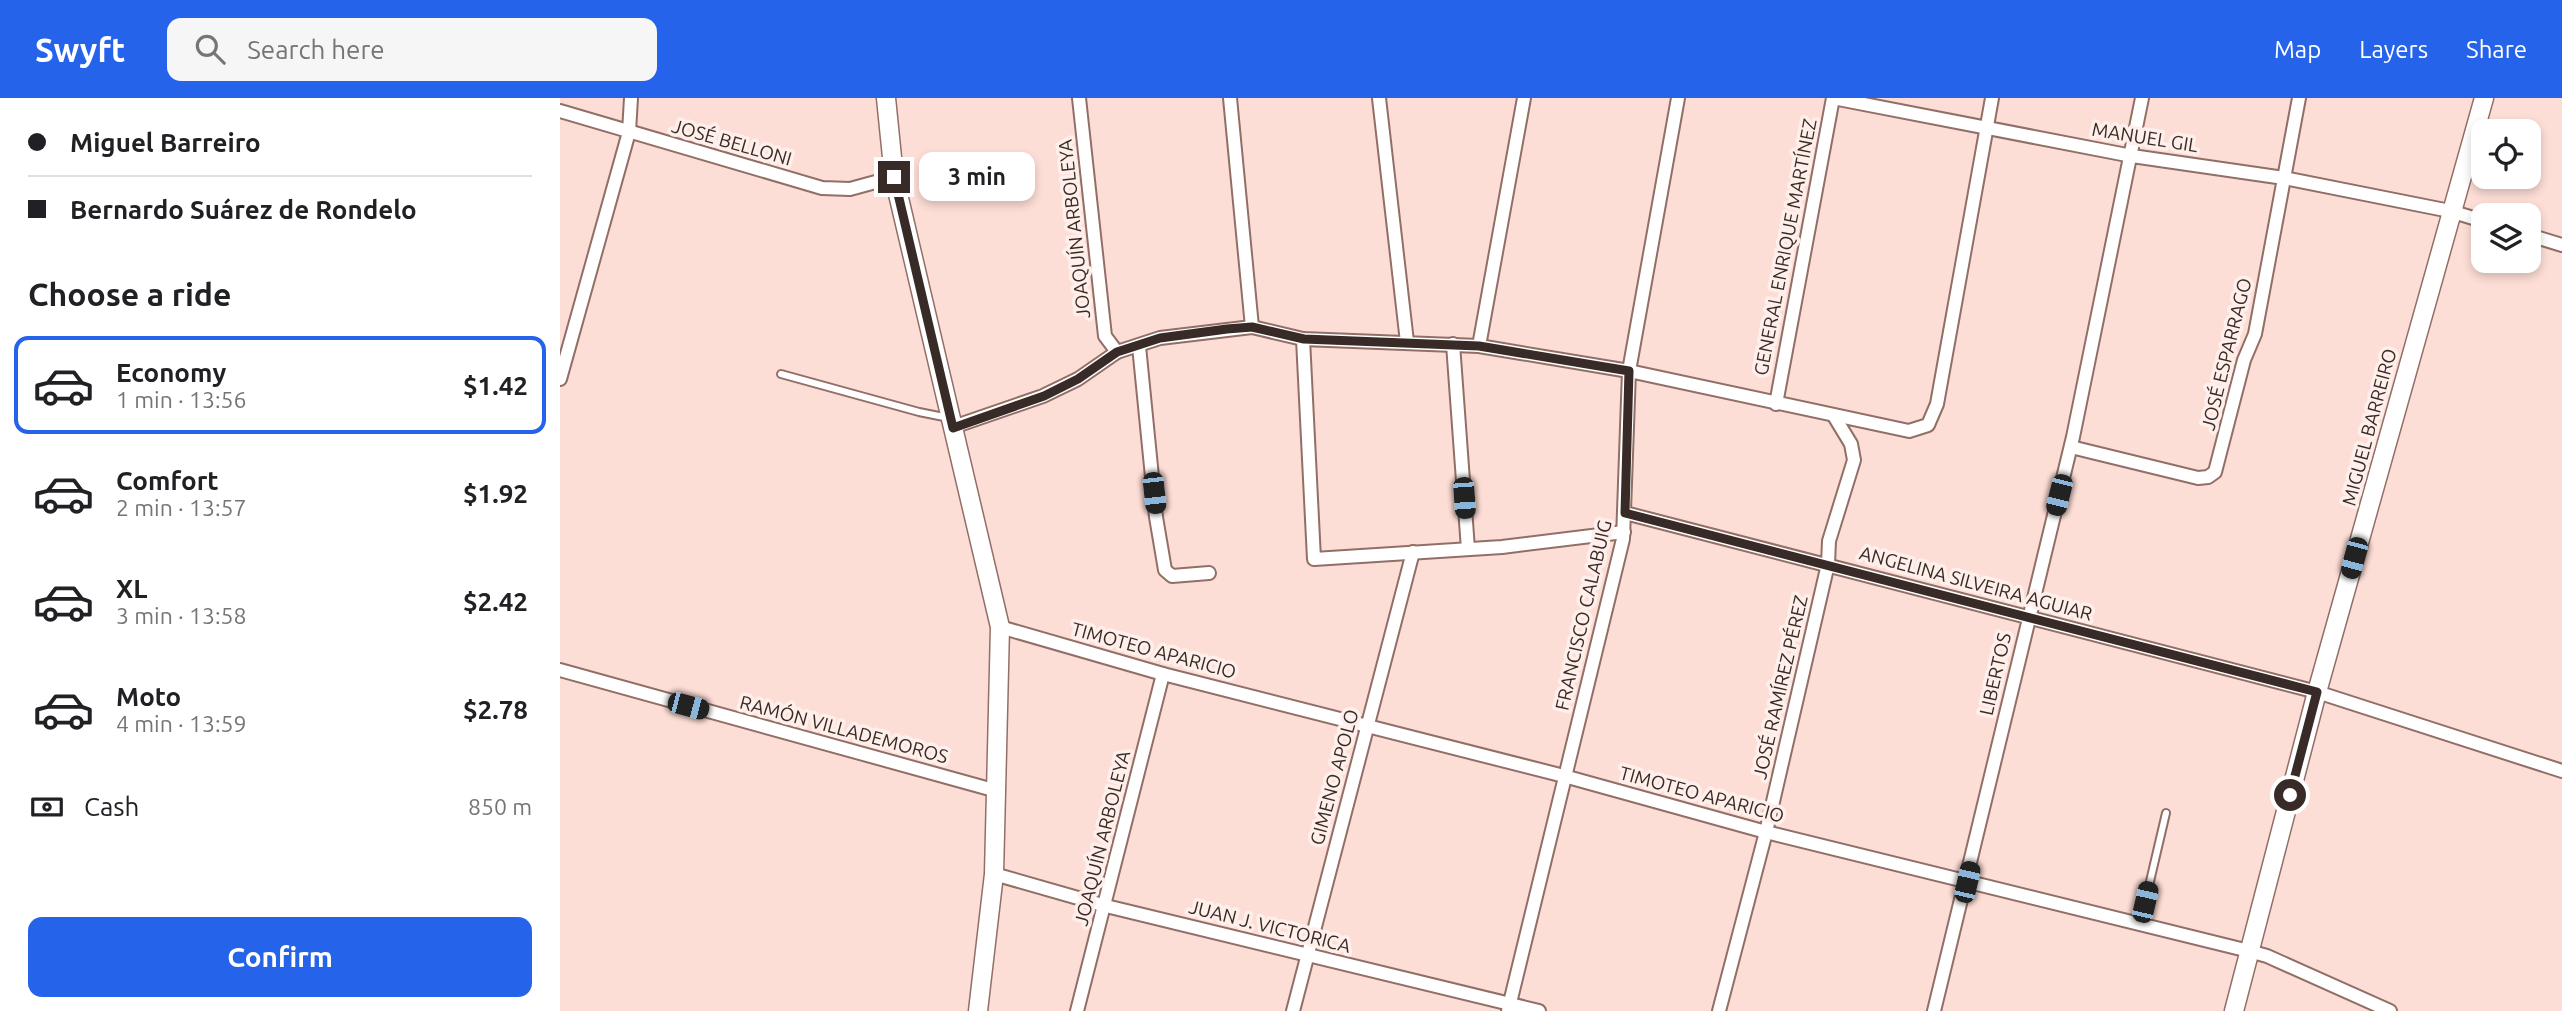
<!DOCTYPE html>
<meta charset="utf-8">
<style>
body{margin:0;font-family:Ubuntu,sans-serif;background:#f6f6f6;color:#202124;height:100vh;display:flex;flex-direction:column;font-size:26px;white-space:nowrap}
*{box-sizing:border-box;margin:0}
p{font-size:23px;color:#757577}
.icon{flex:none;width:38px;height:38px;fill:none;stroke:currentColor;stroke-width:2;stroke-linecap:round;stroke-linejoin:round}
.map{position:relative;flex:1;overflow:hidden}
.panel{display:flex;flex-direction:column;background:#fff;width:560px}
.panel>*{flex:none}
.banner{display:grid;align-content:center;height:154px;padding:0 28px;background:#fff}
.controls{position:absolute;left:1911px;top:21px;display:grid;gap:14px}
.controls a{display:grid;place-items:center;width:70px;height:70px;border-radius:14px;background:#fff;box-shadow:0 4px 10px #0003;font-size:35px}
.end{position:absolute;width:32px;height:32px;margin:-16px;border:9px solid #382a26;background:#fff;box-shadow:0 0 0 4px #fff}
.from{border-radius:50%}
.bubble{position:absolute;height:49px;border-radius:14px;background:#fff;box-shadow:0 4px 10px #0003;font-size:23px;font-weight:700;line-height:49px;text-align:center}
.car{position:absolute;width:21px;height:42px;margin:-21px -10px;border-radius:9px;box-shadow:0 0 5px 2px #0007;background:linear-gradient(#222 24%,#8ab4d8 0 40%,#222 0 76%,#8ab4d8 0 86%,#222 0)}
.banner b{display:flex;align-items:center;gap:24px;height:66px;font-size:26px}
.banner b+b{border-top:2px solid #e0e0e0}
.banner i{width:18px;height:18px;background:#202124}
ul{padding:0;list-style:none}
li{display:flex;align-items:center;gap:21px;height:98px;margin:0 14px 10px;padding:0 14px;border:4px solid transparent;border-radius:14px}
li div{flex:1}
li b{display:block;font-size:26px}
li em{font-style:normal;font-weight:700}
li.active{border-color:#2563eb}
li>.icon{width:63px;height:63px;stroke-width:1.5}
h2{padding:0 28px;font-size:32px;line-height:84px}
.pay{display:flex;align-items:center;gap:18px;height:77px;padding:0 28px;font-size:26px}
.pay p{margin-inline-start:auto}
.primary-button{display:flex;gap:14px;margin-top:auto;padding:14px 28px}
.primary-button a{flex:1;height:80px;border-radius:14px;background:#2563eb;color:#fff;font-size:28px;font-weight:700;line-height:80px;text-align:center}
header{display:flex;align-items:center;gap:42px;box-sizing:border-box;height:98px;padding:0 35px;background:#2563eb;color:#fff}
header strong{font-size:33px}
nav{display:flex;gap:38px;margin-inline-start:auto;font-size:24px}
.search{width:490px;height:63px;background:#f6f6f6;display:flex;align-items:center;gap:18px;box-sizing:border-box;padding:0 24px;border-radius:14px;color:#757577;font-size:26px}
main{display:flex;flex:1;min-height:0}
.map>svg:first-child{display:block}
.lines{fill:none;stroke-linecap:round;stroke-linejoin:round}
.lane-casing{stroke:#916f67;stroke-width:10}
.street-casing{stroke:#916f67;stroke-width:16}
.secondary-casing{stroke:#916f67;stroke-width:21}
.lane{stroke:#fff;stroke-width:6}
.street{stroke:#fff;stroke-width:12}
.secondary{stroke:#fff;stroke-width:18}
.route{stroke:#382a26;stroke-width:9}
.labels{text-anchor:middle;dominant-baseline:central;stroke-width:7;stroke-linejoin:round;paint-order:stroke}
.street-label{font-size:19px;fill:#382a26;stroke:#ffefeb}
</style>
<header>
<strong>Swyft</strong>
<div class="search"><svg class="icon" aria-label="search" viewBox="0 0 24 24"><circle cx="10" cy="10" r="6"/><path d="M15 15l6 6"/></svg>Search here</div>
<nav><a>Map</a><a>Layers</a><a>Share</a></nav>
</header>
<main>
<section class="panel">
<div class="banner">
<b><i class="from"></i>Miguel Barreiro</b>
<b><i></i>Bernardo Suárez de Rondelo</b>
</div>
<h2>Choose a ride</h2>
<ul>
<li class="active"><svg class="icon" aria-label="car" viewBox="0 0 24 24"><path d="M5 17H2v-5l4-1 3-4h7l3 4 3 1v5h-3M9 17h6M6 11h13"/><circle cx="7" cy="17" r="2"/><circle cx="17" cy="17" r="2"/></svg><div><b>Economy</b><p>1 min · 13:56</p></div><em>$1.42</em></li>
<li><svg class="icon" aria-label="car" viewBox="0 0 24 24"><path d="M5 17H2v-5l4-1 3-4h7l3 4 3 1v5h-3M9 17h6M6 11h13"/><circle cx="7" cy="17" r="2"/><circle cx="17" cy="17" r="2"/></svg><div><b>Comfort</b><p>2 min · 13:57</p></div><em>$1.92</em></li>
<li><svg class="icon" aria-label="car" viewBox="0 0 24 24"><path d="M5 17H2v-5l4-1 3-4h7l3 4 3 1v5h-3M9 17h6M6 11h13"/><circle cx="7" cy="17" r="2"/><circle cx="17" cy="17" r="2"/></svg><div><b>XL</b><p>3 min · 13:58</p></div><em>$2.42</em></li>
<li><svg class="icon" aria-label="car" viewBox="0 0 24 24"><path d="M5 17H2v-5l4-1 3-4h7l3 4 3 1v5h-3M9 17h6M6 11h13"/><circle cx="7" cy="17" r="2"/><circle cx="17" cy="17" r="2"/></svg><div><b>Moto</b><p>4 min · 13:59</p></div><em>$2.78</em></li>
</ul>
<div class="pay"><svg class="icon" aria-label="cash" viewBox="0 0 24 24"><path d="M3 7h18v10H3z"/><circle cx="12" cy="12" r="2"/></svg>Cash<p>850 m</p></div>
<div class="primary-button"><a>Confirm</a></div>
</section>
<div class="map">
<svg width="2002" height="913" viewBox="0 0 2002 913">
<rect width="100%" height="100%" fill="#fdded6"/>
<g class="lines">
<defs>
<g id="lane">
<path d="M 221,276 L 359,314 L 389,320"/>
<path d="M 1580,826 L 1606,715"/>
</g>
<g id="street">
<path d="M 519,0 L 545,238 L 557,254"/>
<path d="M 670,0 L 692,229"/>
<path d="M 819,0 L 847,244"/>
<path d="M 1273,0 L 1572,58 L 1724,80 L 1890,113 L 1923,123"/>
<path d="M 0,13 L 262,90 L 290,91 L 334,79"/>
<path d="M 1969,137 L 2002,147"/>
<path d="M 743,241 L 754,461 L 942,449 L 1064,434"/>
<path d="M 893,246 L 908,451"/>
<path d="M 579,248 L 596,419 L 605,472 L 612,478 L 649,475"/>
<path d="M 919,248 L 964,0"/>
<path d="M 0,281 L 69,34 L 71,0"/>
<path d="M 1216,306 L 1273,0"/>
<path d="M 393,329 L 483,298 L 518,281 L 557,254 L 600,240 L 692,229 L 743,241 L 919,248 L 1069,273 L 1349,333 L 1368,327 L 1377,306 L 1432,0"/>
<path d="M 1511,349 L 1638,380 L 1648,379 L 1655,374 L 1684,262 L 1695,236 L 1739,0"/>
<path d="M 1065,415 L 1757,594 L 2002,673"/>
<path d="M 440,529 L 603,576 L 1004,678 L 1206,734 L 1689,853 L 1707,858 L 1830,913"/>
<path d="M 0,572 L 437,693"/>
<path d="M 434,776 L 546,808 L 979,913"/>
<path d="M 517,913 L 603,576"/>
<path d="M 733,913 L 853,454"/>
<path d="M 948,913 L 1063,441 L 1069,273 L 1118,0"/>
<path d="M 1159,913 L 1206,734 L 1268,466 L 1269,443 L 1294,362 L 1291,346 L 1274,318"/>
<path d="M 1374,913 L 1513,339 L 1582,0"/>
</g>
<g id="secondary">
<path d="M 326,0 L 334,79 L 440,529 L 434,776 L 418,913"/>
<path d="M 1674,913 L 1757,594 L 1924,0"/>
</g>
</defs>
<use href="#lane" class="lane-casing"/>
<use href="#street" class="street-casing"/>
<use href="#secondary" class="secondary-casing"/>
<use href="#lane" class="lane"/>
<use href="#street" class="street"/>
<use href="#secondary" class="secondary"/>
</g>
<g class="lines">
<path class="route" d="M 334,79 L 393,330 L 484,298 L 518,281 L 557,254 L 600,240 L 667,231 L 692,229 L 744,241 L 919,248 L 1069,273 L 1065,415 L 1757,594 L 1730,697"/>
</g>
<g class="labels">
<g class="street-label">
<text transform="translate(1585 39) rotate(9)">MANUEL GIL</text>
<text transform="translate(172 44) rotate(16)">JOSÉ BELLONI</text>
<text transform="translate(514 131) rotate(-96)">JOAQUÍN ARBOLEYA</text>
<text transform="translate(1225 149) rotate(-79)">GENERAL ENRIQUE MARTÍNEZ</text>
<text transform="translate(1666 256) rotate(-76)">JOSÉ ESPARRAGO</text>
<text transform="translate(1809 329) rotate(-75)">MIGUEL BARREIRO</text>
<text transform="translate(1416 485) rotate(15)">ANGELINA SILVEIRA AGUIAR</text>
<text transform="translate(1023 517) rotate(-77)">FRANCISCO CALABUIG</text>
<text transform="translate(594 552) rotate(15)">TIMOTEO APARICIO</text>
<text transform="translate(1435 576) rotate(-77)">LIBERTOS</text>
<text transform="translate(1220 589) rotate(-77)">JOSÉ RAMÍREZ PÉREZ</text>
<text transform="translate(284 631) rotate(15)">RAMÓN VILLADEMOROS</text>
<text transform="translate(774 679) rotate(-75)">GIMENO APOLO</text>
<text transform="translate(1142 696) rotate(15)">TIMOTEO APARICIO</text>
<text transform="translate(542 740) rotate(-76)">JOAQUÍN ARBOLEYA</text>
<text transform="translate(710 828) rotate(14)">JUAN J. VICTORICA</text>
</g>
</g>
</svg>
<div class="controls">
<a><svg class="icon" aria-label="locate" viewBox="0 0 24 24"><circle cx="12" cy="12" r="6"/><path d="M12 2v4M12 18v4M2 12h4M18 12h4"/></svg></a>
<a><svg class="icon" aria-label="layers" viewBox="0 0 24 24"><path d="M12 4l9 5-9 5-9-5zM3 14l9 5 9-5"/></svg></a>
</div>
<i class="end from" style="left:1730px;top:697px"></i>
<i class="end" style="left:334px;top:79px"></i>
<div class="bubble" style="left:359px;top:54px;width:116px">3 min</div>
<i class="car" style="left:594px;top:395px;rotate:174deg"></i>
<i class="car" style="left:1499px;top:397px;rotate:194deg"></i>
<i class="car" style="left:904px;top:400px;rotate:176deg"></i>
<i class="car" style="left:1794px;top:460px;rotate:195deg"></i>
<i class="car" style="left:128px;top:608px;rotate:105deg"></i>
<i class="car" style="left:1407px;top:784px;rotate:13deg"></i>
<i class="car" style="left:1585px;top:804px;rotate:13deg"></i>
</div>
</main>
